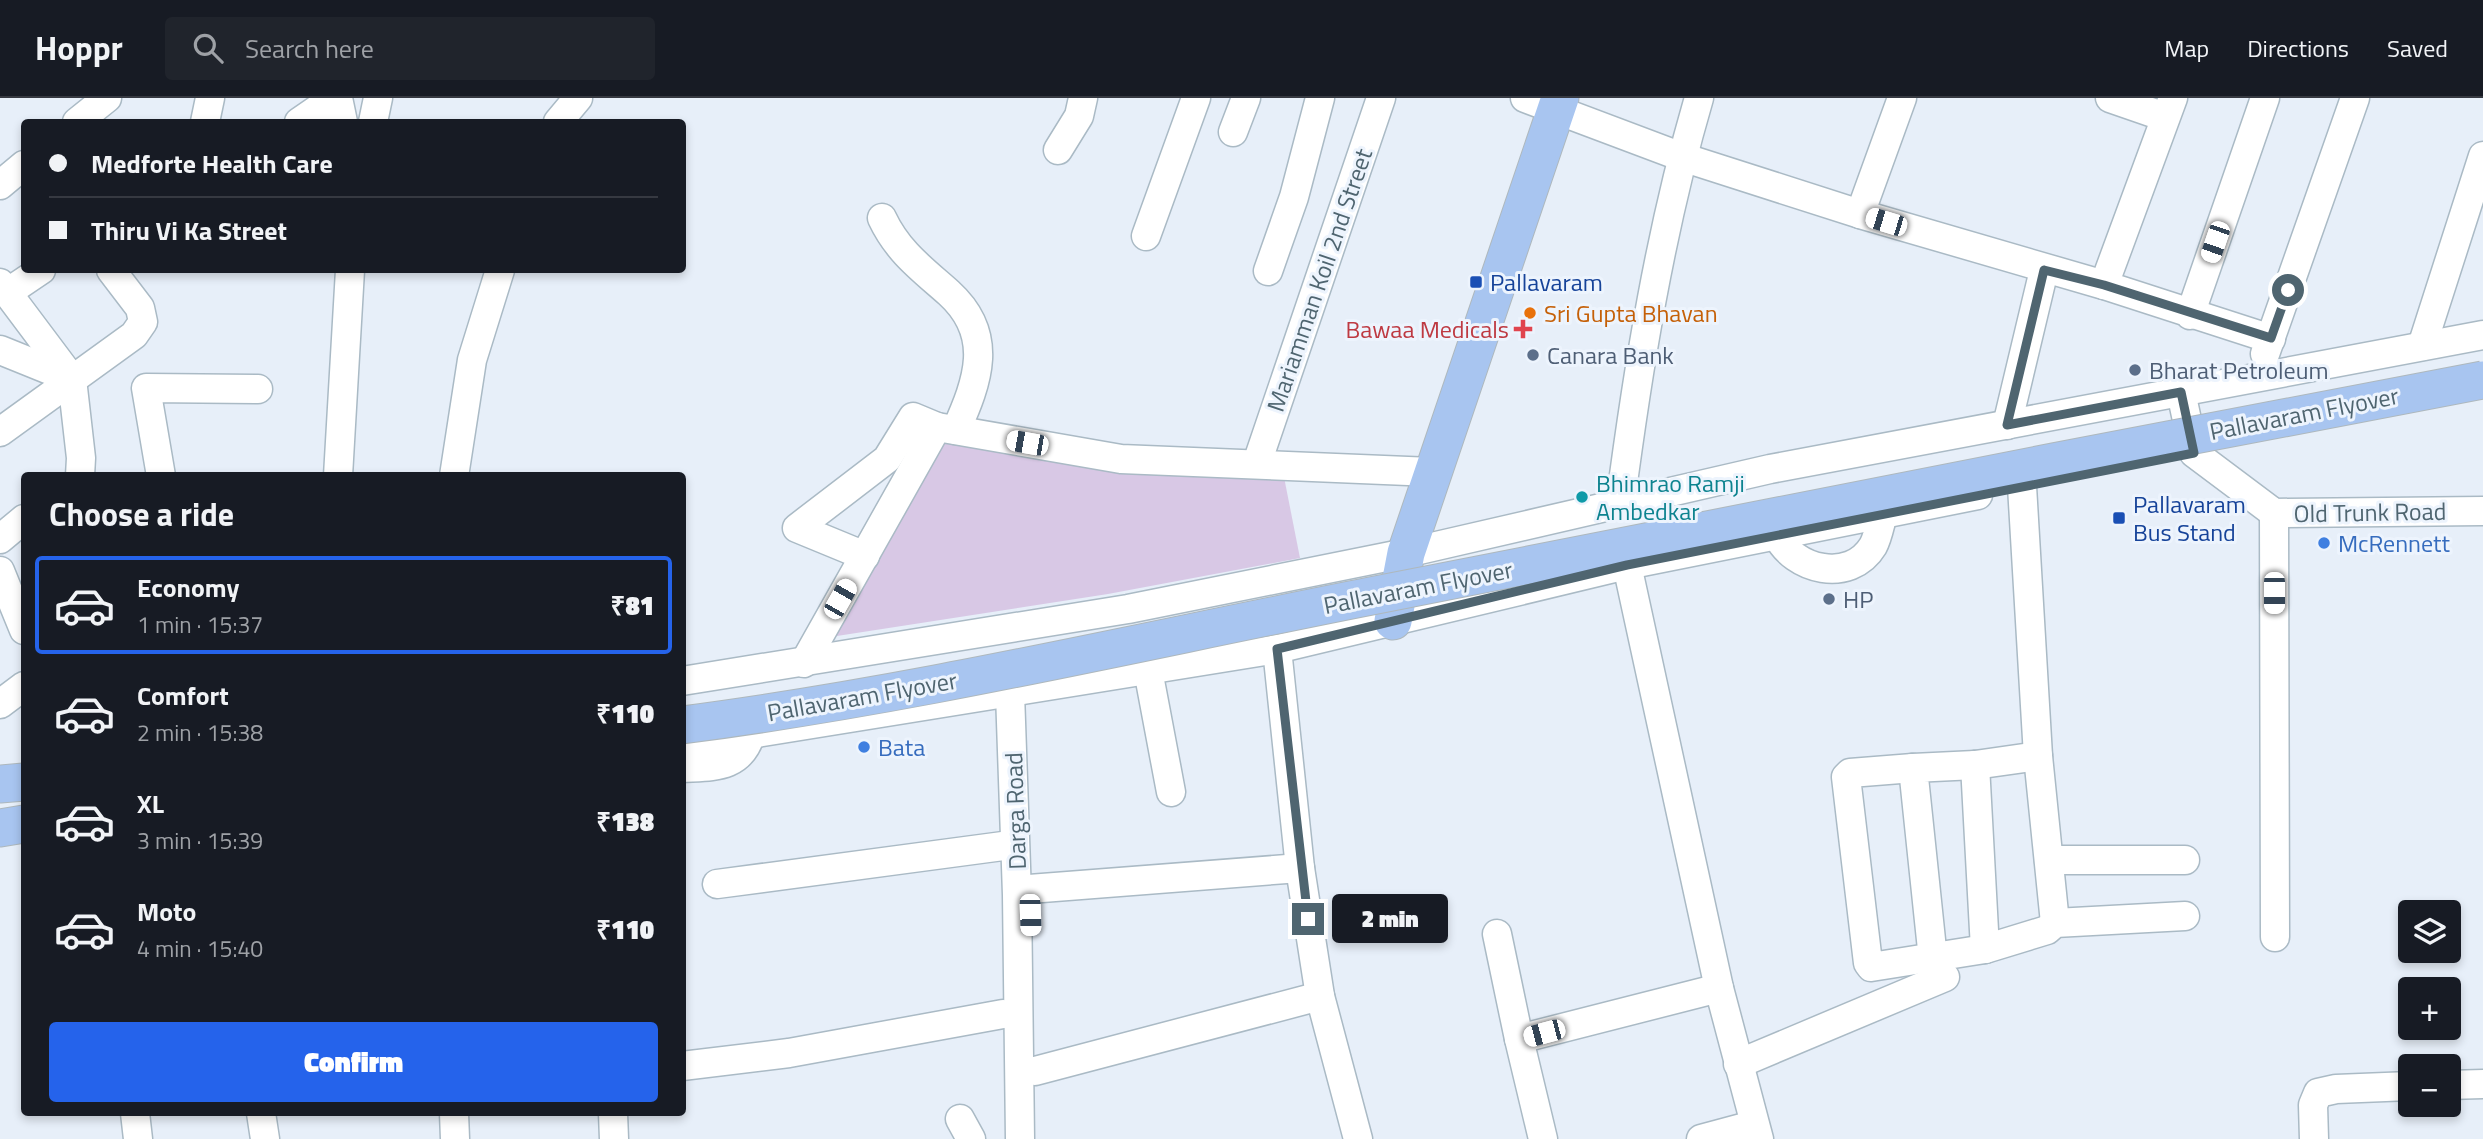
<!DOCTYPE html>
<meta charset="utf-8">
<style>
body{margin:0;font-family:"Titillium Web",sans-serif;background:#20242c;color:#f1f3f6;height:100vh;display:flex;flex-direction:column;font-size:26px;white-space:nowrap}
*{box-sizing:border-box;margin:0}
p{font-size:23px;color:#9ea1a6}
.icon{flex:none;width:38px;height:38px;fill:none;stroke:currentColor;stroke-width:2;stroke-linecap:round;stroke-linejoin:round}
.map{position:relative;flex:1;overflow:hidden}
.drawer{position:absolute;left:21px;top:374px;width:665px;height:644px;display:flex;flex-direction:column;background:#171b24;border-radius:7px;box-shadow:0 4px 10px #0003}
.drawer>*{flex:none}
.hud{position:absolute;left:21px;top:21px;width:665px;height:154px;border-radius:7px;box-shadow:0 4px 10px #0003;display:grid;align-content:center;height:154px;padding:0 28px;background:#171b24}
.tools{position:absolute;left:2398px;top:802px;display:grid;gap:14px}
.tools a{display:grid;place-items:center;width:63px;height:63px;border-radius:7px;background:#171b24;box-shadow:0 4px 10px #0003;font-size:35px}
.end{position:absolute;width:32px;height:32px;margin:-16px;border:9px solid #4f6570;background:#fff;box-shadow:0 0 0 4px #fff}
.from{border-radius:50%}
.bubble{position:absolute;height:49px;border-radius:7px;background:#171b24;box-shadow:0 4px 10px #0003;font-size:23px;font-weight:800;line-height:49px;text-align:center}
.car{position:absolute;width:21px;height:42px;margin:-21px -10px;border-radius:9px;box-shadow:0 0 5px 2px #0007;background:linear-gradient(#fff 24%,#345 0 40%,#fff 0 76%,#345 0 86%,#fff 0)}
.hud b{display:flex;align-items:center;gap:24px;height:66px;font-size:26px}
.hud b+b{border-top:2px solid #363941}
.hud i{width:18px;height:18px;background:#f1f3f6}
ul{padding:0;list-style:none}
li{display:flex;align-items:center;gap:21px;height:98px;margin:0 14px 10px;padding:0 14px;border:4px solid transparent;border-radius:7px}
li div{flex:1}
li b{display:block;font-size:26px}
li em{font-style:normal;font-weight:800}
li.active{border-color:#2563eb}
li>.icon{width:63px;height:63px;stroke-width:1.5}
h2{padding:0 28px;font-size:32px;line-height:84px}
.action{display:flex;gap:14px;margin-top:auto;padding:14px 28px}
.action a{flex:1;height:80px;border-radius:7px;background:#2563eb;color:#fff;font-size:28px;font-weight:800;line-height:80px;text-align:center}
header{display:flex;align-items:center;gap:42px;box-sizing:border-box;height:98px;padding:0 35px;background:#171b24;border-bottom:2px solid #363941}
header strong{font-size:33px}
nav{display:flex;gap:38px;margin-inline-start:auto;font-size:24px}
.search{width:490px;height:63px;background:#20242c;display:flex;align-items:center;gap:18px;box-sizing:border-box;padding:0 24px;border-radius:7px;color:#9ea1a6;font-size:26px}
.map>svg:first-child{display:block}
.green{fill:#d8c8e5}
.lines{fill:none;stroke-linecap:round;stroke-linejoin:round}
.minor-casing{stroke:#aabac5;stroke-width:31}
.major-casing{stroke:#aeb8bd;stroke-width:39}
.minor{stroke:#fff;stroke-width:28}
.major{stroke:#a8c5f0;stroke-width:37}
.major-bridge-casing{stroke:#aeb8bd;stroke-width:39;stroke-linecap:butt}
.major-bridge{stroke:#a8c5f0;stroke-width:37}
.route{stroke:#4f6570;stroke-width:9}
.transit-dot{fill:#1a4fb4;stroke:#edf4fd;stroke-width:2.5}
.food-dot{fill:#e8710a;stroke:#edf4fd;stroke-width:2.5}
.health-dot{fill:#e0444e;stroke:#edf4fd;stroke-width:2.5}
.service-dot{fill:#5c6f8a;stroke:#edf4fd;stroke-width:2.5}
.culture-dot{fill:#0f9aa8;stroke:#edf4fd;stroke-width:2.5}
.shop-dot{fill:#3f7fe0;stroke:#edf4fd;stroke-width:2.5}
.labels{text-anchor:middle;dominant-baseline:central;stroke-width:6;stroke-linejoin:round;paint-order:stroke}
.street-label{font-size:24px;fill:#4f6570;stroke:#edf4fd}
.transit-label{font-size:24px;fill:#164399;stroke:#edf4fd;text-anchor:start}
.food-label{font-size:24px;fill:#c56008;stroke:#edf4fd;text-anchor:start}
.health-label{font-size:24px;fill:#be3a42;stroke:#edf4fd;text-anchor:end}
.service-label{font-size:24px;fill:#4e5e75;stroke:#edf4fd;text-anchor:start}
.culture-label{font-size:24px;fill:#0d838f;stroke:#edf4fd;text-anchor:start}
.shop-label{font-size:24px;fill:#366cbe;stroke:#edf4fd;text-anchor:start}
</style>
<header>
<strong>Hoppr</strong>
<div class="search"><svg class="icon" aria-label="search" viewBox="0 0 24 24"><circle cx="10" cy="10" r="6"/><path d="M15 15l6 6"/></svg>Search here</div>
<nav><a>Map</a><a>Directions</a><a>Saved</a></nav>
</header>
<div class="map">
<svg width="2483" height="1041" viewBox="0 0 2483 1041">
<rect width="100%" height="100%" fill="#e7eff9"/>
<path class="green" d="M 939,337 L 1283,374 L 1300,460 L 1108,496 L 824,540 Z"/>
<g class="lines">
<defs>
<g id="minor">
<path d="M 338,0 L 343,24"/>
<path d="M 1525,0 L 1682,59 L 1860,116 L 2104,187 L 2271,241"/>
<path d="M 2110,0 L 2165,19"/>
<path d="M 77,24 L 107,0"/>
<path d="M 205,24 L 210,0"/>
<path d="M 299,24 L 334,0"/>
<path d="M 373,24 L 378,0"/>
<path d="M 558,24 L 578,0"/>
<path d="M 1233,34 L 1246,0"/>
<path d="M 1058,52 L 1079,18 L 1083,0"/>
<path d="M 0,87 L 24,67"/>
<path d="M 1860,116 L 1902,0"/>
<path d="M 882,120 C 898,154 922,171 949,195 C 995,237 978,283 956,332"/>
<path d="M 1146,138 L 1196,0"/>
<path d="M 1268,173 L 1294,99 L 1320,0"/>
<path d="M 0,185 L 72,281 L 81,360 L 80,378"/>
<path d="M 2104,187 L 2173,0"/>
<path d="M 7,195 L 41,172"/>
<path d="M 2190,217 L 2265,0"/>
<path d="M 2422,248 L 2483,58"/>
<path d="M 0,252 L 72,281"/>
<path d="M 2265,256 L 2355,0"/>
<path d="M 2181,294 L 2194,355 L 2274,415 L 2483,413"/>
<path d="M 2007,327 L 2044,172"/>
<path d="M 0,334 L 134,237 L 143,224 L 140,210 L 111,172"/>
<path d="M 1257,365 L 1381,0"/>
<path d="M 161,378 L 146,290 L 258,291"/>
<path d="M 338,378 L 350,172"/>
<path d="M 454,378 L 472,262 L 500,172"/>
<path d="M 2022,388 L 2038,658 L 2055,825"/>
<path d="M 1620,407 C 1638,270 1660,133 1699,0"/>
<path d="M 2274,415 L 2275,839"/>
<path d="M 1777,437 C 1793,472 1850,486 1873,448 C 1878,439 1880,426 1883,416"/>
<path d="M 0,441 L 24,421"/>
<path d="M 865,458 L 797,430 L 887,361 L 913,319 L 937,329"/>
<path d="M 1627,467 L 1719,890 L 1759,1041"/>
<path d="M 0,473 L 24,532"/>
<path d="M 1277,551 L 1300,770 L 1320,898 L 1358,1041"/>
<path d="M 804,565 L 937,329 L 1121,361 L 1432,374"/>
<path d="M 1148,572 L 1171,694"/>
<path d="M 682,583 L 1128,511 L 1406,455 L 1770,371 L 2483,237"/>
<path d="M 1010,595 L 1017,797 L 1020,1041"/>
<path d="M 0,606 L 24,588"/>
<path d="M 682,647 L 1277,551 L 1627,467 L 1978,397"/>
<path d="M 682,670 C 714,668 740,671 751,636"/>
<path d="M 1913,670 L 1850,675 L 1846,679 L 1868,865 L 1871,869 L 1985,851 L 1975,667"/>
<path d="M 2049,762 L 2185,762"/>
<path d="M 717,786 L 1003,748"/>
<path d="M 1029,791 L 1300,770"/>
<path d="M 1497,836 L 1519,941"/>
<path d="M 1985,851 L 2047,832 L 2055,825 L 2185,818"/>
<path d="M 1933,861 L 1913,670 L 1975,667 L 2038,658"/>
<path d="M 1738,966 L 1945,879"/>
<path d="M 682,968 L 789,955 L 1003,916"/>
<path d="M 1035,973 L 1320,898"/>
<path d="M 2448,987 L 2483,986"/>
<path d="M 135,1015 L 138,1041"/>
<path d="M 261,1015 L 265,1041"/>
<path d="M 454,1015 L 455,1041"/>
<path d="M 613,1015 L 614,1041"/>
<path d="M 960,1021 L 971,1041"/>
<path d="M 1543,1041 L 1519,941 L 1719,890"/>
<path d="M 1701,1041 L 1753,1027"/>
<path d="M 2314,1041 L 2313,1007 L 2318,995 L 2336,991 L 2410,988"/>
</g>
<g id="major">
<path d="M 1393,523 L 1406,455 L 1560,0"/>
<path d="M 0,686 L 24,684"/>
<path d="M 0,730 L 24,726"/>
</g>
</defs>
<use href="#minor" class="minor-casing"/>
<use href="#major" class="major-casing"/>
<use href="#minor" class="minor"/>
<use href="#major" class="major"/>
<defs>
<path id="major-bridge" d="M 682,627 C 914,597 1142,543 1371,498 C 1741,424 2112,352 2483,282"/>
</defs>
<use href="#major-bridge" class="major-bridge-casing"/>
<use href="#major-bridge" class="major-bridge"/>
</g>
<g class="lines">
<path class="route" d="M 1308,821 L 1277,551 L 1627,467 L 2194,355 L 2181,294 L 2007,327 L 2044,172 L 2104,187 L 2271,240 L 2288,192"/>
</g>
<g class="transit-dot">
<rect x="1469" y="177" width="14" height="14" rx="3.5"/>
<rect x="2112" y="413" width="14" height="14" rx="3.5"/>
</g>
<circle class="food-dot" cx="1530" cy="215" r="7"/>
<path class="health-dot" d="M1519.5 220.5h7v7h7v7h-7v7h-7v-7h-7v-7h7z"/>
<g class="service-dot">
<circle cx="1533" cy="257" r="7"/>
<circle cx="2135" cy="272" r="7"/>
<circle cx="1829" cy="501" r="7"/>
</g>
<circle class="culture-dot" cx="1582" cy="399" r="7"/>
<g class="shop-dot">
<circle cx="2324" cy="445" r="7"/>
<circle cx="864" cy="649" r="7"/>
</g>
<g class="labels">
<g class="street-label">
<text transform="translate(1319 182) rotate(-71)">Mariamman Koil 2nd Street</text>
<text transform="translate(2304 315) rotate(-11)">Pallavaram Flyover</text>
<text transform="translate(2370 414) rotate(-1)">Old Trunk Road</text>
<text transform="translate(1418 489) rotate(-11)">Pallavaram Flyover</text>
<text transform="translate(862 598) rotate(-10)">Pallavaram Flyover</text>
<text transform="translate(1015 713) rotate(-92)">Darga Road</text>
</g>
<g class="transit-label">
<text x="1490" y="184">Pallavaram</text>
<text x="2133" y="406">Pallavaram<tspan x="2133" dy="28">Bus Stand</tspan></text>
</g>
<g class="food-label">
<text x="1544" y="215">Sri Gupta Bhavan</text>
</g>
<g class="health-label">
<text x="1509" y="231">Bawaa Medicals</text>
</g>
<g class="service-label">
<text x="1547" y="257">Canara Bank</text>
<text x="2149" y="272">Bharat Petroleum</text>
<text x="1843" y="501">HP</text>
</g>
<g class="culture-label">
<text x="1596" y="385">Bhimrao Ramji<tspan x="1596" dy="28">Ambedkar</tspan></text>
</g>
<g class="shop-label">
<text x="2338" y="445">McRennett</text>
<text x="878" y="649">Bata</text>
</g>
</g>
</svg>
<div class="tools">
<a><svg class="icon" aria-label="layers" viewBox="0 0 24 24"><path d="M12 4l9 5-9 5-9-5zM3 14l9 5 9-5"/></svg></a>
<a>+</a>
<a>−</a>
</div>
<i class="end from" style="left:2288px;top:192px"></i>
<i class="end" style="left:1308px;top:821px"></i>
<div class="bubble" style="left:1332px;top:796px;width:116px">2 min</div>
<i class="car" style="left:1886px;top:124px;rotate:287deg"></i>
<i class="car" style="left:2215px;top:144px;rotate:199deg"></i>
<i class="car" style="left:1027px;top:345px;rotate:280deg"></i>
<i class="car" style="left:2274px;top:495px;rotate:180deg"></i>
<i class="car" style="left:840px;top:501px;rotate:30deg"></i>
<i class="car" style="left:1030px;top:817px;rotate:178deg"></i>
<i class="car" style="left:1544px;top:935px;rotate:255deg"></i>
<div class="hud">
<b><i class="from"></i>Medforte Health Care</b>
<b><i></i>Thiru Vi Ka Street</b>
</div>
<section class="drawer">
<h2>Choose a ride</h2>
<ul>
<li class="active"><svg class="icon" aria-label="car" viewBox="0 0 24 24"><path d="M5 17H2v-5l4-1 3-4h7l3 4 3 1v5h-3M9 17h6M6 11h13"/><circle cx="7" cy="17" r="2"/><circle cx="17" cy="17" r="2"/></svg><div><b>Economy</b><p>1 min · 15:37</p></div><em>₹81</em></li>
<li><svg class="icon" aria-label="car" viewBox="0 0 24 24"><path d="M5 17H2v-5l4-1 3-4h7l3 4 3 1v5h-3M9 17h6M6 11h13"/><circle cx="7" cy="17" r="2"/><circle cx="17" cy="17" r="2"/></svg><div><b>Comfort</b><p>2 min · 15:38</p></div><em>₹110</em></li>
<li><svg class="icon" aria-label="car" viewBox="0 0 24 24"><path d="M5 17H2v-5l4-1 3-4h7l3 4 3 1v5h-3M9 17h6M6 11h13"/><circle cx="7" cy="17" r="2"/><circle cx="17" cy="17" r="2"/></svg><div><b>XL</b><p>3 min · 15:39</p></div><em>₹138</em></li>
<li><svg class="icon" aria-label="car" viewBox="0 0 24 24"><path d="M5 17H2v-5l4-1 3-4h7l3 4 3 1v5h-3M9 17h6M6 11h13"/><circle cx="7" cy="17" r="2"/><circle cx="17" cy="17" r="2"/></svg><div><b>Moto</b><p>4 min · 15:40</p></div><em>₹110</em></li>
</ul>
<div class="action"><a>Confirm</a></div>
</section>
</div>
